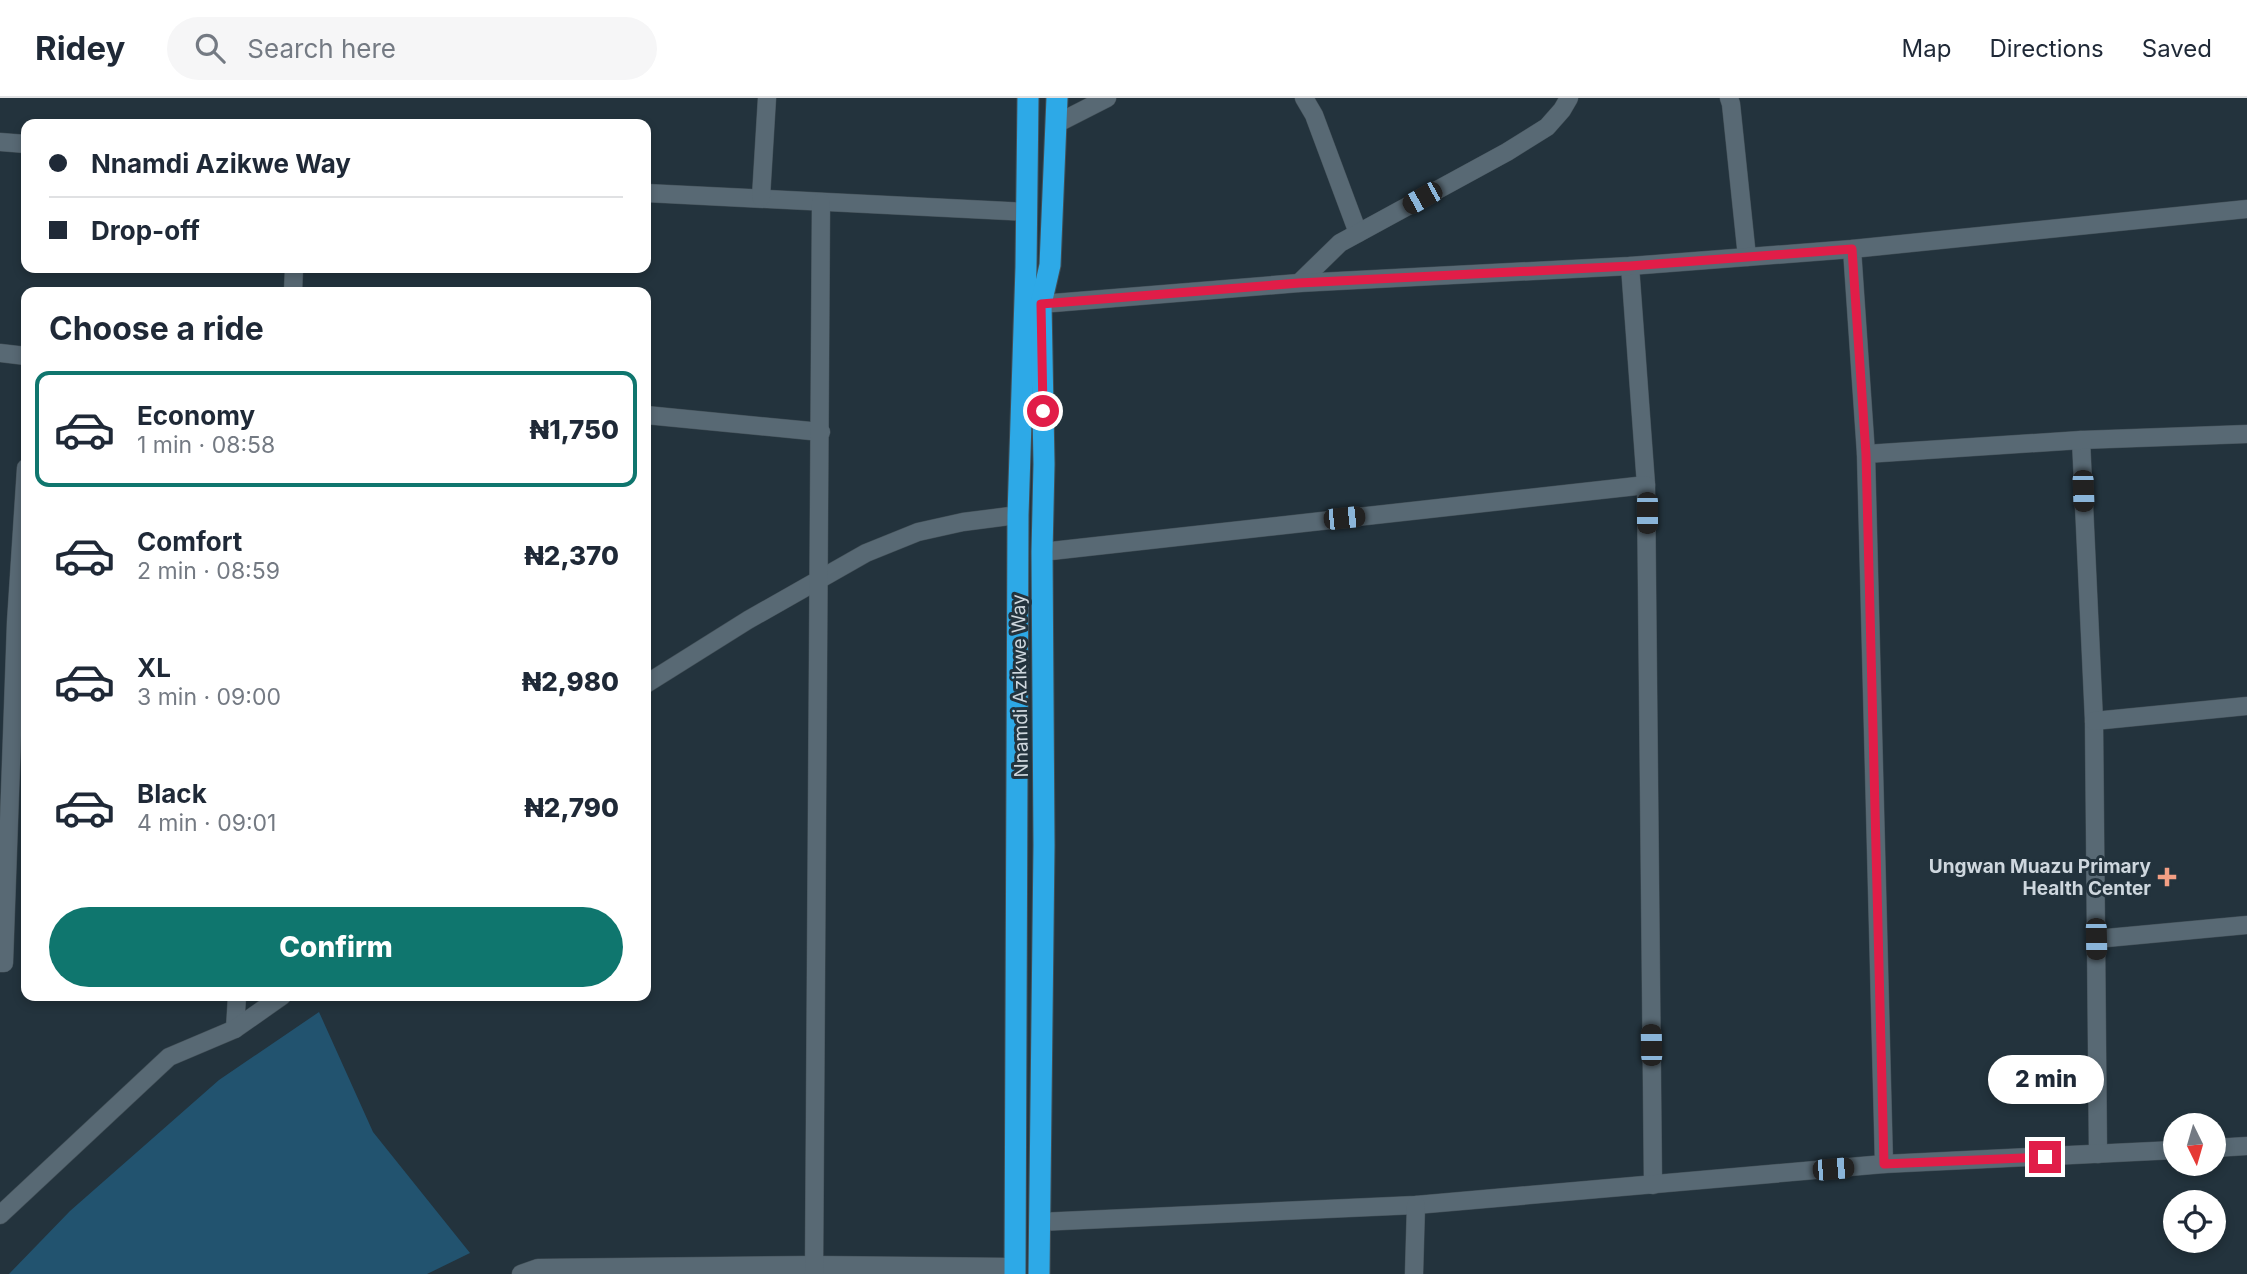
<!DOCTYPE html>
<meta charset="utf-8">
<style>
body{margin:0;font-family:Inter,sans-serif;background:#f6f6f7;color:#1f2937;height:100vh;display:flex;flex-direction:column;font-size:26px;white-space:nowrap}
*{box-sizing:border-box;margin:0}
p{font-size:23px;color:#747a83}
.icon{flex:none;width:38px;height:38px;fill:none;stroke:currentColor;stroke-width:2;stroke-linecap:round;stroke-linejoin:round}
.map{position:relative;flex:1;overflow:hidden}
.panel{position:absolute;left:21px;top:189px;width:630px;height:714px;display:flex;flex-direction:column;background:#fff;border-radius:14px;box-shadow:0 4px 10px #0003}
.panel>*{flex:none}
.hud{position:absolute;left:21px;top:21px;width:630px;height:154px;border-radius:14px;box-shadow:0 4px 10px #0003;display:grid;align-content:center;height:154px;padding:0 28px;background:#fff}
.needle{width:46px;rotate:175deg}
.tools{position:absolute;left:2163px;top:1015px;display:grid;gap:14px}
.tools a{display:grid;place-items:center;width:63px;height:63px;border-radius:50%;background:#fff;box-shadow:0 4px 10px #0003;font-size:35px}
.end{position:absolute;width:32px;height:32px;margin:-16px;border:9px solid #e11d48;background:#fff;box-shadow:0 0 0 4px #fff}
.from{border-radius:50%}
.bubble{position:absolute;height:49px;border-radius:24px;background:#fff;box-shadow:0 4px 10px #0003;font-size:23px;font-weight:800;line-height:49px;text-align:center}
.car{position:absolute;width:21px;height:42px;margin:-21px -10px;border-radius:9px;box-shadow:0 0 5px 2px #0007;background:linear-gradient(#222 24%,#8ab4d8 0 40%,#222 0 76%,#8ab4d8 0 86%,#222 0)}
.hud b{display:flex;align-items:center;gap:24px;height:66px;font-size:26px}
.hud b+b{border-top:2px solid #e0e1e3}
.hud i{width:18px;height:18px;background:#1f2937}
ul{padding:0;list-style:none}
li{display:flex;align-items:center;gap:21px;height:116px;margin:0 14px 10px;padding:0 14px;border:4px solid transparent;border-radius:14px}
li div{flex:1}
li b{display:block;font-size:26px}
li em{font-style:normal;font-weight:800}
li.on{border-color:#0f766e}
li>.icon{width:63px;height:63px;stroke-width:1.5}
h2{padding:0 28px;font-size:32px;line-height:84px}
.cta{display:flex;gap:14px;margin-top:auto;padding:14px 28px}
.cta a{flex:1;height:80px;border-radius:42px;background:#0f766e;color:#fff;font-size:28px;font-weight:800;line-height:80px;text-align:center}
header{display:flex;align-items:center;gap:42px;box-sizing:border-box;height:98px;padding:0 35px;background:#fff;border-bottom:2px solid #e0e1e3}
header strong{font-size:33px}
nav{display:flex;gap:38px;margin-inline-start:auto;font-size:24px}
.search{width:490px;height:63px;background:#f6f6f7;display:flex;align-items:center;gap:18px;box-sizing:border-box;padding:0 24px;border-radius:38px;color:#747a83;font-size:26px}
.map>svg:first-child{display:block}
.green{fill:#22536f}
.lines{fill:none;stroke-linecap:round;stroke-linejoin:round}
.minor-casing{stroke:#424f57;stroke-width:19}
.highway-casing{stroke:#424f57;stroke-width:23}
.minor{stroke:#586974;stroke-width:18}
.highway{stroke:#2da9e7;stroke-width:21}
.route{stroke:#e11d48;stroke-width:9}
.poi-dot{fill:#f39f84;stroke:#23333d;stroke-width:2.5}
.labels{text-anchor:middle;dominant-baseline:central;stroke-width:6;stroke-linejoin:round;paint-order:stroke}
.street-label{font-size:19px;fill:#ced7de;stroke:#23333d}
.poi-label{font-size:19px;font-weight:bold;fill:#ced7de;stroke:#23333d;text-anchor:end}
</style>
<header>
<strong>Ridey</strong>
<div class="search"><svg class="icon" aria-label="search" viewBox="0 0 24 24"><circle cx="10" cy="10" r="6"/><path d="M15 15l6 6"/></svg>Search here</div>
<nav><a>Map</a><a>Directions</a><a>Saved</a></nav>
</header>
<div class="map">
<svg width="2247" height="1176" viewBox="0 0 2247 1176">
<rect width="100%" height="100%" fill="#23333d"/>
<path class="green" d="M 319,914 L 373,1034 L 470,1155 L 427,1176 L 9,1176 L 70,1113 L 219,982 Z"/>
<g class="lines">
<defs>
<g id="minor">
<path d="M 1304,0 L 1314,17 L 1358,135"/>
<path d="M 1729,0 L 1731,6 L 1747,159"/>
<path d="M 1056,26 L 1107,0"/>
<path d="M 0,44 L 26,46"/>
<path d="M 646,95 L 1027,114"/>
<path d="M 761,99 L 767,0"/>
<path d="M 1852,151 L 1866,356 L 1884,1066"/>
<path d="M 1630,168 L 1646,387 L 1653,1087"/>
<path d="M 1299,185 L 1340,145 L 1507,54 L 1547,29 L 1562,12 L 1569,0"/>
<path d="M 293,194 L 294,170"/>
<path d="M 1041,206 L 1299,185 L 1630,168 L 1852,151 L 2247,111"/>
<path d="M 0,255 L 26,258"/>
<path d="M 646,317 L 821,334"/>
<path d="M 2081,342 L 2094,623 L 2098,1056"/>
<path d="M 1866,356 L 2081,342 L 2247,336"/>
<path d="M 1042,454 L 1646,387"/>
<path d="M 646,586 L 748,522 L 866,455 L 918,434 L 963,424 L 1018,417"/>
<path d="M 2094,623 L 2247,608"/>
<path d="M 2096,841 L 2247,827"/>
<path d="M 0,865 L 4,865 L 16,524 L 26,370"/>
<path d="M 235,931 L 237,898"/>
<path d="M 2214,1050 L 2247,1048"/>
<path d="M 0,1117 L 169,959 L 235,931 L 282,898"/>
<path d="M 1039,1124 L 1416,1107 L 1884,1066 L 2175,1052"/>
<path d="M 521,1176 L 538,1170 L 814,1167 L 1015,1169"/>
<path d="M 814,1176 L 821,104"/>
<path d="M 1414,1176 L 1416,1107"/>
</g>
<g id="highway">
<path d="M 1015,1176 L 1018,417 L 1026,169 L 1028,0"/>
<path d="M 1039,1176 L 1044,747 L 1042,454 L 1044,366 L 1041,206 L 1050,167 L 1057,0"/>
</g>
</defs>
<use href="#minor" class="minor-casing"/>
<use href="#highway" class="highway-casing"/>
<use href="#minor" class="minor"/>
<use href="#highway" class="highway"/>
</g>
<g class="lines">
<path class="route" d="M 1043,313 L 1041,206 L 1299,185 L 1630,168 L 1852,151 L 1866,356 L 1884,1066 L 2045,1059"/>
</g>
<path class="poi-dot" d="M2163.5 768.5h7v7h7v7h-7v7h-7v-7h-7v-7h7z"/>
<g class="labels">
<g class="street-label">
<text transform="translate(1020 588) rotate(-91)">Nnamdi Azikwe Way</text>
</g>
<g class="poi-label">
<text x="2151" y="768">Ungwan Muazu Primary<tspan x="2151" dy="22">Health Center</tspan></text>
</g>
</g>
</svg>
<div class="tools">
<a><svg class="needle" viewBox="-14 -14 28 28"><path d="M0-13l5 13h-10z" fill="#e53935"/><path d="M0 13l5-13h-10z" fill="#747a83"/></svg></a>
<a><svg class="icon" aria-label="locate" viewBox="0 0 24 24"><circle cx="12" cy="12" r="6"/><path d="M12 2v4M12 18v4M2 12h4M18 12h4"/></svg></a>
</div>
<i class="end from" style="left:1043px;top:313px"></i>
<i class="end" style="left:2045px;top:1059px"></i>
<div class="bubble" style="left:1988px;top:957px;width:116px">2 min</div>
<i class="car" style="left:1422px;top:100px;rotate:241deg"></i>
<i class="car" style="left:2083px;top:393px;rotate:178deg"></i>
<i class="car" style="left:1647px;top:415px;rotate:180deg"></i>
<i class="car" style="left:1344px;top:420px;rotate:84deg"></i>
<i class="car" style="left:2096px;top:841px;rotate:179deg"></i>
<i class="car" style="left:1651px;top:947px;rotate:359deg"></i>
<i class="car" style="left:1833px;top:1071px;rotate:85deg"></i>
<div class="hud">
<b><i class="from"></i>Nnamdi Azikwe Way</b>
<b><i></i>Drop-off</b>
</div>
<section class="panel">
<h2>Choose a ride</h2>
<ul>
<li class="on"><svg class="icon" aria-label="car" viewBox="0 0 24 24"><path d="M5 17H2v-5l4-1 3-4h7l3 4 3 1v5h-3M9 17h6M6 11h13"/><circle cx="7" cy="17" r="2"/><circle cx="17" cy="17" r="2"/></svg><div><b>Economy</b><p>1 min · 08:58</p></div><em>₦1,750</em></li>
<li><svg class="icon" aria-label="car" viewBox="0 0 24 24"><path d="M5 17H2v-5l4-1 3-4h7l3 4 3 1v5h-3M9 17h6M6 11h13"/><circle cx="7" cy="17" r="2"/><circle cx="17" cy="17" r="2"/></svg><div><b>Comfort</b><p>2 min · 08:59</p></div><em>₦2,370</em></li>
<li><svg class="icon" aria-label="car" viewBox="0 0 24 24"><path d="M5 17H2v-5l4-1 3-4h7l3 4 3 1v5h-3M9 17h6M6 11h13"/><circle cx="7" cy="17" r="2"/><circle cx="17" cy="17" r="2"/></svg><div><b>XL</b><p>3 min · 09:00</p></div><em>₦2,980</em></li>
<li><svg class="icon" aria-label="car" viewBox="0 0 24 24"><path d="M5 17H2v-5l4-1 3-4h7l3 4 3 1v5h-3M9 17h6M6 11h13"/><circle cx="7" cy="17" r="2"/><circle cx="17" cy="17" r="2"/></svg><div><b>Black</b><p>4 min · 09:01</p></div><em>₦2,790</em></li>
</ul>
<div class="cta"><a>Confirm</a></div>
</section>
</div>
